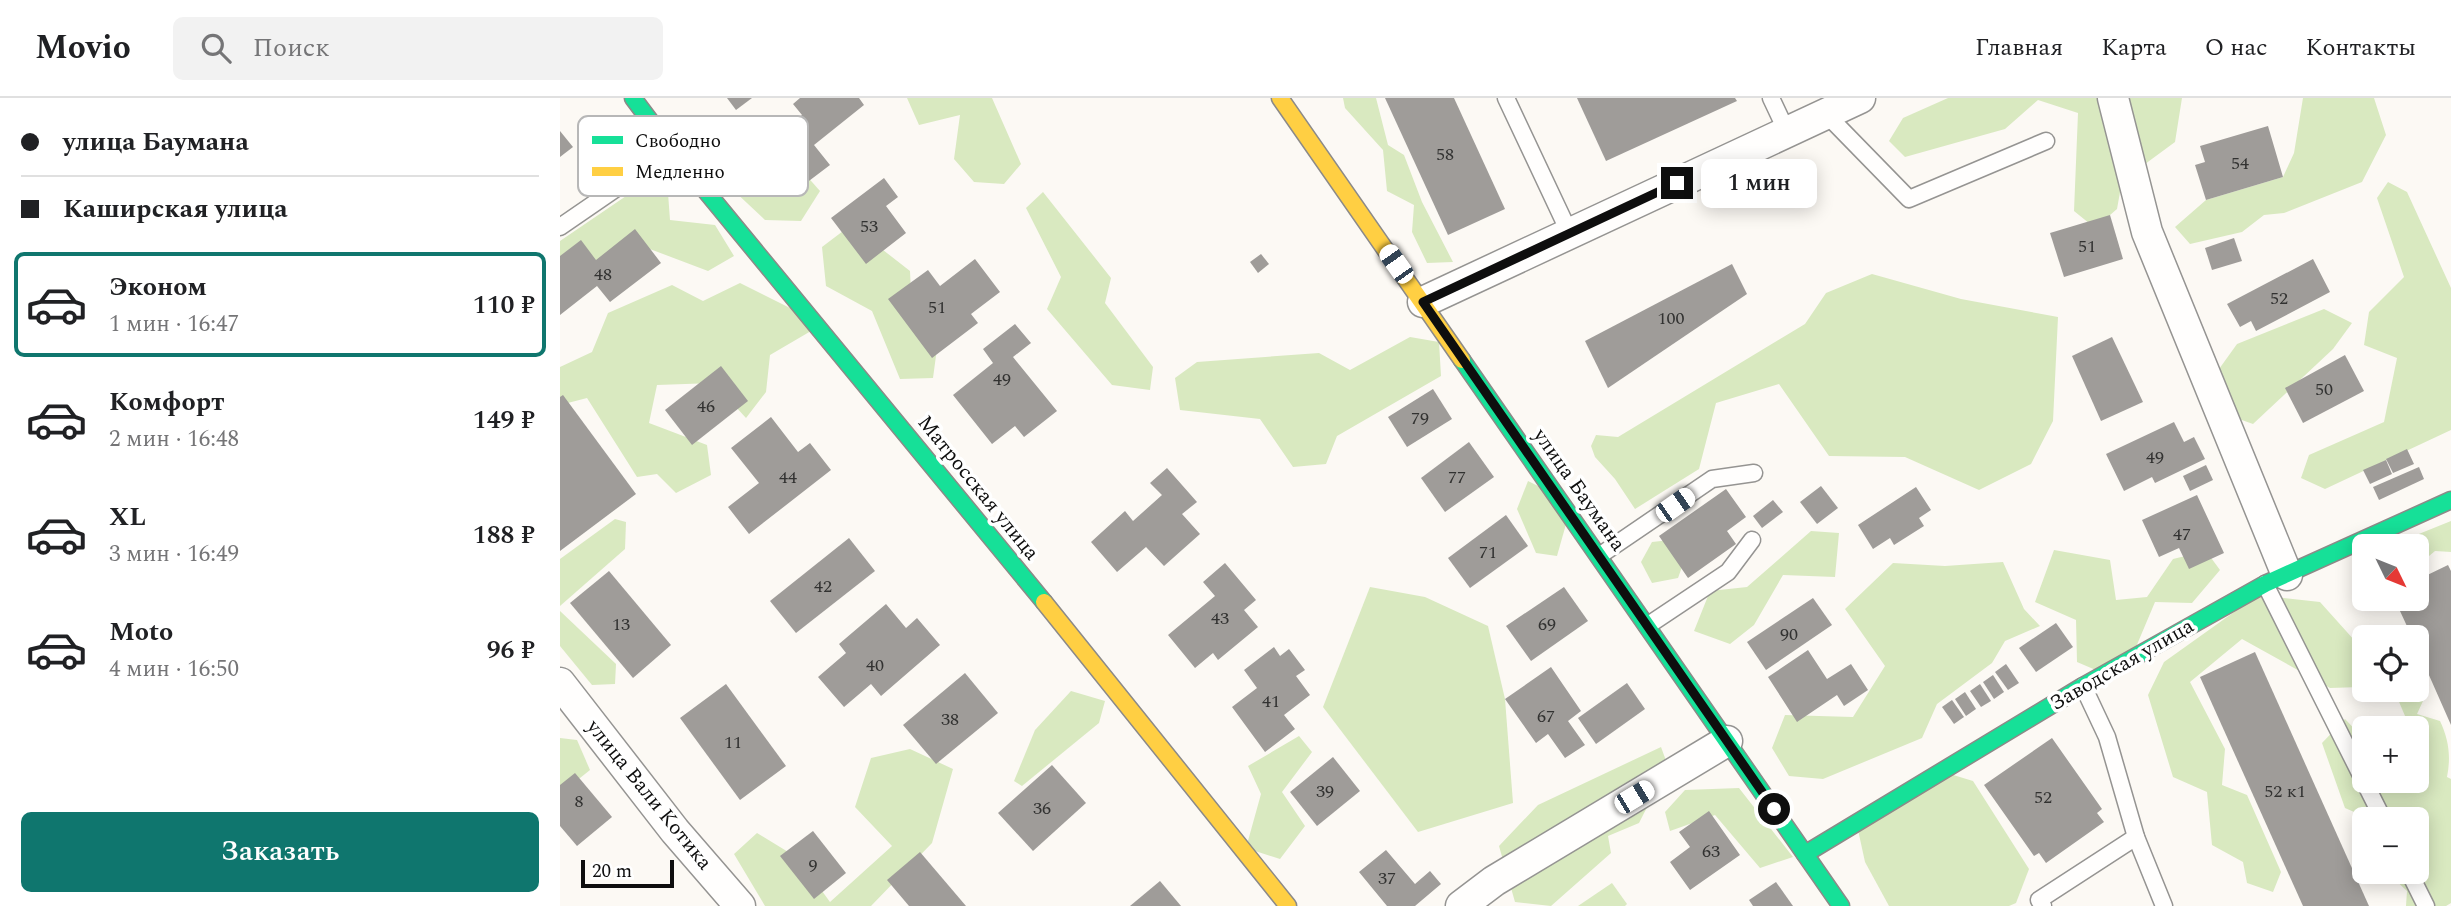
<!DOCTYPE html>
<html lang="ru">
<meta charset="utf-8">
<style>
body{margin:0;font-family:Spectral,serif;background:#f2f2f2;color:#202124;height:100vh;display:flex;flex-direction:column;font-size:26px;white-space:nowrap}
*{box-sizing:border-box;margin:0}
p{font-size:23px;color:#757577}
.icon{flex:none;width:38px;height:38px;fill:none;stroke:currentColor;stroke-width:2;stroke-linecap:round;stroke-linejoin:round}
.map{position:relative;flex:1;overflow:hidden}
.panel{display:flex;flex-direction:column;background:#fff;width:560px}
.panel>*{flex:none}
.hud{display:grid;align-content:center;height:154px;padding:0 21px;background:#fff}
.needle{width:46px;rotate:133deg}
.controls{position:absolute;left:1792px;top:436px;display:grid;gap:14px}
.controls a{display:grid;place-items:center;width:77px;height:77px;border-radius:10px;background:#fff;box-shadow:0 4px 18px #0003;font-size:35px}
.scale{position:absolute;left:21px;bottom:18px;width:93px;box-sizing:border-box;padding-left:7px;border:4px solid #0e0e0e;border-top:0;font-size:19px;line-height:24px;white-space:nowrap;color:#0e0e0e;-webkit-text-stroke:5px #fff;paint-order:stroke}
.end{position:absolute;width:32px;height:32px;margin:-16px;border:9px solid #0e0e0e;background:#fff;box-shadow:0 0 0 4px #fff}
.from{border-radius:50%}
.bubble{position:absolute;height:49px;border-radius:10px;background:#fff;box-shadow:0 4px 18px #0003;font-size:23px;font-weight:600;line-height:49px;text-align:center}
.car{position:absolute;width:21px;height:42px;margin:-21px -10px;border-radius:9px;box-shadow:0 0 5px 2px #0007;background:linear-gradient(#fff 24%,#345 0 40%,#fff 0 76%,#345 0 86%,#fff 0)}
.hud b{display:flex;align-items:center;gap:24px;height:66px;font-size:26px}
.hud b+b{border-top:2px solid #e0e0e0}
.hud i{width:18px;height:18px;background:#202124}
ul{padding:0;list-style:none}
li{display:flex;align-items:center;gap:21px;height:105px;margin:0 14px 10px;padding:0 7px;border:4px solid transparent;border-radius:10px}
li div{flex:1}
li b{display:block;font-size:26px}
li em{font-style:normal;font-weight:600}
li.active{border-color:#0f766e}
li>.icon{width:63px;height:63px;stroke-width:1.5}
.primary-button{display:flex;gap:14px;margin-top:auto;padding:14px 21px}
.primary-button a{flex:1;height:80px;border-radius:10px;background:#0f766e;color:#fff;font-size:28px;font-weight:600;line-height:80px;text-align:center}
header{display:flex;align-items:center;gap:42px;box-sizing:border-box;height:98px;padding:0 35px;background:#fff;border-bottom:2px solid #e0e0e0}
header strong{font-size:33px}
nav{display:flex;gap:38px;margin-inline-start:auto;font-size:24px}
.search{width:490px;height:63px;background:#f2f2f2;display:flex;align-items:center;gap:18px;box-sizing:border-box;padding:0 24px;border-radius:10px;color:#757577;font-size:26px}
main{display:flex;flex:1;min-height:0}
.map>svg:first-child{display:block}
.forest{fill:#d9e9c0}
.building{fill:#9f9c99}
.lines{fill:none;stroke-linecap:round;stroke-linejoin:round}
.lane-casing{stroke:#959492;stroke-width:19}
.street-casing{stroke:#959492;stroke-width:33}
.fast-casing{stroke:#8c8a88;stroke-width:19}
.slow-casing{stroke:#8c8a88;stroke-width:19}
.lane{stroke:#fffefd;stroke-width:16}
.street{stroke:#fffefd;stroke-width:30}
.fast{stroke:#16e098;stroke-width:16}
.slow{stroke:#ffcf43;stroke-width:16}
.route{stroke:#0e0e0e;stroke-width:9}
.labels{text-anchor:middle;dominant-baseline:central;stroke-width:7;stroke-linejoin:round;paint-order:stroke}
.number-label{font-size:18px;fill:#323231}
.street-label{font-size:21px;fill:#0e0e0e;stroke:#fff}
.key{fill:#fff;stroke:#b7b7b7;stroke-width:2}
.key-label{font-size:19px;fill:#0e0e0e}
</style>
<header>
<strong>Movio</strong>
<div class="search"><svg class="icon" aria-label="search" viewBox="0 0 24 24"><circle cx="10" cy="10" r="6"/><path d="M15 15l6 6"/></svg>Поиск</div>
<nav><a>Главная</a><a>Карта</a><a>О нас</a><a>Контакты</a></nav>
</header>
<main>
<section class="panel">
<div class="hud">
<b><i class="from"></i>улица Баумана</b>
<b><i></i>Каширская улица</b>
</div>
<ul>
<li class="active"><svg class="icon" aria-label="car" viewBox="0 0 24 24"><path d="M5 17H2v-5l4-1 3-4h7l3 4 3 1v5h-3M9 17h6M6 11h13"/><circle cx="7" cy="17" r="2"/><circle cx="17" cy="17" r="2"/></svg><div><b>Эконом</b><p>1 мин · 16:47</p></div><em>110 ₽</em></li>
<li><svg class="icon" aria-label="car" viewBox="0 0 24 24"><path d="M5 17H2v-5l4-1 3-4h7l3 4 3 1v5h-3M9 17h6M6 11h13"/><circle cx="7" cy="17" r="2"/><circle cx="17" cy="17" r="2"/></svg><div><b>Комфорт</b><p>2 мин · 16:48</p></div><em>149 ₽</em></li>
<li><svg class="icon" aria-label="car" viewBox="0 0 24 24"><path d="M5 17H2v-5l4-1 3-4h7l3 4 3 1v5h-3M9 17h6M6 11h13"/><circle cx="7" cy="17" r="2"/><circle cx="17" cy="17" r="2"/></svg><div><b>XL</b><p>3 мин · 16:49</p></div><em>188 ₽</em></li>
<li><svg class="icon" aria-label="car" viewBox="0 0 24 24"><path d="M5 17H2v-5l4-1 3-4h7l3 4 3 1v5h-3M9 17h6M6 11h13"/><circle cx="7" cy="17" r="2"/><circle cx="17" cy="17" r="2"/></svg><div><b>Moto</b><p>4 мин · 16:50</p></div><em>96 ₽</em></li>
</ul>
<div class="primary-button"><a>Заказать</a></div>
</section>
<div class="map">
<svg width="1891" height="808" viewBox="0 0 1891 808">
<rect width="100%" height="100%" fill="#fcf9f4"/>
<g class="forest">
<path d="M 347,0 L 432,0 L 461,66 L 444,86 L 414,84 L 394,61 L 400,17 L 359,27 Z"/>
<path d="M 783,0 L 816,0 L 828,47 L 844,57 L 862,104 L 893,164 L 867,165 L 852,134 L 854,107 L 827,93 L 823,52 L 785,10 Z"/>
<path d="M 1388,0 L 1622,0 L 1615,44 L 1562,83 L 1557,111 L 1535,130 L 1514,113 L 1518,15 L 1478,2 L 1445,31 L 1345,59 L 1329,43 L 1343,20 Z"/>
<path d="M 1743,0 L 1814,0 L 1826,37 L 1802,84 L 1724,115 L 1704,117 L 1682,134 L 1630,146 L 1615,129 L 1646,102 L 1723,79 L 1734,55 Z"/>
<path d="M 186,57 L 229,58 L 260,93 L 241,123 L 205,122 L 171,90 Z"/>
<path d="M 1828,84 L 1847,94 L 1891,190 L 1891,332 L 1765,391 L 1741,380 L 1749,357 L 1824,324 L 1837,260 L 1804,247 L 1809,214 L 1844,179 L 1817,100 Z"/>
<path d="M 72,94 L 108,95 L 110,122 L 155,127 L 174,158 L 148,173 L 74,145 L 0,179 L 0,143 Z"/>
<path d="M 483,94 L 551,180 L 545,205 L 593,269 L 590,292 L 552,287 L 487,211 L 501,179 L 466,110 Z"/>
<path d="M 291,127 L 350,173 L 352,216 L 378,243 L 373,280 L 340,281 L 312,213 L 266,188 L 262,149 Z"/>
<path d="M 1312,176 L 1401,201 L 1498,219 L 1493,323 L 1471,366 L 1419,392 L 1345,359 L 1269,358 L 1219,286 L 1156,305 L 1139,371 L 1075,411 L 1055,381 L 1035,359 L 1031,348 L 1036,337 L 1058,339 L 1245,226 L 1266,195 Z"/>
<path d="M 180,185 L 236,213 L 251,233 L 210,257 L 206,294 L 186,320 L 154,285 L 97,287 L 89,325 L 147,347 L 151,377 L 116,395 L 97,376 L 77,379 L 27,300 L 0,307 L 0,269 L 32,254 L 48,215 L 112,187 L 143,203 Z"/>
<path d="M 1764,211 L 1792,225 L 1773,251 L 1693,326 L 1665,316 L 1654,278 L 1677,246 Z"/>
<path d="M 850,239 L 879,244 L 881,278 L 777,338 L 766,366 L 733,369 L 700,321 L 620,312 L 615,280 L 637,264 L 759,255 L 790,272 Z"/>
<path d="M 968,383 L 1012,405 L 997,458 L 976,455 L 957,411 Z"/>
<path d="M 55,421 L 66,424 L 65,451 L 0,508 L 0,461 Z"/>
<path d="M 1891,423 L 1891,454 L 1875,453 L 1857,468 L 1857,448 L 1829,448 Z"/>
<path d="M 1251,433 L 1279,435 L 1275,479 L 1223,477 L 1194,527 L 1170,546 L 1134,533 L 1150,493 L 1187,489 Z"/>
<path d="M 1119,441 L 1127,455 L 1118,480 L 1092,485 L 1081,464 L 1092,444 Z"/>
<path d="M 1494,452 L 1550,462 L 1556,502 L 1587,499 L 1613,461 L 1646,453 L 1660,472 L 1632,505 L 1595,504 L 1576,549 L 1538,573 L 1517,564 L 1516,522 L 1475,504 Z"/>
<path d="M 1443,464 L 1464,511 L 1480,528 L 1445,543 L 1432,565 L 1377,606 L 1362,640 L 1263,681 L 1229,678 L 1212,650 L 1225,617 L 1293,619 L 1325,568 L 1285,511 L 1333,465 L 1385,468 Z"/>
<path d="M 810,489 L 865,499 L 928,528 L 945,601 L 953,705 L 858,734 L 763,609 Z"/>
<path d="M 1698,497 L 1760,504 L 1804,553 L 1801,589 L 1770,590 L 1682,541 L 1630,584 L 1665,651 L 1662,687 L 1687,697 L 1721,774 L 1713,794 L 1687,785 L 1683,764 L 1652,747 L 1647,694 L 1613,679 L 1588,597 L 1604,564 Z"/>
<path d="M 0,513 L 56,566 L 55,586 L 32,587 L 0,548 Z"/>
<path d="M 1857,563 L 1869,590 L 1857,616 L 1880,623 C 1889,642 1891,659 1887,679 L 1891,681 L 1891,805 L 1886,808 L 1846,808 L 1847,793 L 1827,774 L 1857,774 L 1857,721 L 1810,721 L 1785,710 L 1762,645 L 1785,621 L 1804,641 L 1804,682 L 1857,682 L 1857,630 L 1844,630 L 1848,625 L 1834,592 L 1857,592 Z"/>
<path d="M 511,593 L 545,603 L 539,625 L 462,688 L 454,683 L 475,632 Z"/>
<path d="M 739,638 L 752,654 L 722,694 L 745,728 L 720,761 L 686,750 L 701,696 L 688,668 Z"/>
<path d="M 0,640 L 17,642 L 30,672 L 0,696 Z"/>
<path d="M 1101,649 L 1108,668 L 1079,725 L 1048,738 L 1051,755 L 991,808 L 955,804 L 939,748 L 978,707 Z"/>
<path d="M 350,651 L 393,671 L 372,745 L 311,808 L 205,808 L 174,756 L 197,735 L 238,760 L 270,804 L 332,748 L 295,709 L 311,660 Z"/>
<path d="M 1390,676 L 1413,683 L 1469,771 L 1456,805 L 1449,808 L 1329,808 L 1305,764 L 1298,732 Z"/>
<path d="M 1179,690 L 1233,759 L 1200,770 L 1155,717 L 1110,733 L 1105,714 L 1125,692 Z"/>
<path d="M 1052,785 L 1067,806 L 1065,808 L 1018,808 Z"/>
</g>
<g class="building">
<path d="M 167,0 L 192,0 L 176,12 Z"/>
<path d="M 240,0 L 299,0 L 304,7 L 254,47 L 270,67 L 237,92 L 203,48 L 242,17 L 233,6 Z"/>
<path d="M 825,0 L 894,0 L 945,111 L 888,137 Z"/>
<path d="M 1017,0 L 1175,0 L 1177,3 L 1046,63 Z"/>
<path d="M 1708,28 L 1723,79 L 1646,102 L 1635,67 L 1645,64 L 1640,48 Z"/>
<path d="M 0,33 L 13,49 L 0,59 Z"/>
<path d="M 324,80 L 338,99 L 326,108 L 346,135 L 306,166 L 271,120 Z"/>
<path d="M 1550,117 L 1563,161 L 1504,179 L 1490,135 Z"/>
<path d="M 75,131 L 101,165 L 50,204 L 37,188 L 0,217 L 0,158 L 21,142 L 36,162 Z"/>
<path d="M 1674,140 L 1682,163 L 1652,172 L 1645,150 Z"/>
<path d="M 701,156 L 709,166 L 698,175 L 690,164 Z"/>
<path d="M 415,161 L 440,194 L 411,216 L 418,225 L 372,260 L 328,201 L 368,172 L 380,188 Z"/>
<path d="M 1753,161 L 1770,194 L 1696,233 L 1691,223 L 1680,229 L 1667,206 Z"/>
<path d="M 1172,166 L 1187,196 L 1048,290 L 1025,243 Z"/>
<path d="M 455,226 L 471,245 L 453,259 L 497,313 L 464,339 L 455,328 L 432,346 L 393,297 L 433,265 L 423,251 Z"/>
<path d="M 1552,239 L 1583,304 L 1541,323 L 1512,258 Z"/>
<path d="M 1785,257 L 1804,293 L 1743,325 L 1725,290 Z"/>
<path d="M 161,268 L 188,303 L 132,347 L 105,312 Z"/>
<path d="M 873,291 L 892,321 L 847,349 L 828,319 Z"/>
<path d="M 3,297 L 76,396 L 0,453 L 0,299 Z"/>
<path d="M 211,319 L 238,354 L 250,345 L 271,372 L 189,436 L 168,409 L 199,385 L 171,350 Z"/>
<path d="M 1614,324 L 1624,344 L 1634,339 L 1645,361 L 1595,385 L 1592,379 L 1564,393 L 1546,356 Z"/>
<path d="M 909,344 L 934,379 L 885,414 L 861,380 Z"/>
<path d="M 1847,351 L 1854,366 L 1833,375 L 1826,361 Z"/>
<path d="M 1826,362 L 1832,376 L 1810,386 L 1803,372 Z"/>
<path d="M 1646,367 L 1653,382 L 1630,393 L 1623,378 Z"/>
<path d="M 1859,369 L 1864,381 L 1819,402 L 1813,389 Z"/>
<path d="M 607,370 L 637,404 L 622,416 L 640,436 L 604,468 L 586,449 L 557,474 L 531,444 L 565,413 L 573,423 L 602,397 L 590,385 Z"/>
<path d="M 1261,388 L 1278,410 L 1257,426 L 1240,404 Z"/>
<path d="M 1356,389 L 1371,412 L 1359,420 L 1364,428 L 1334,447 L 1330,440 L 1313,451 L 1298,427 Z"/>
<path d="M 1166,391 L 1186,419 L 1167,433 L 1176,446 L 1128,480 L 1099,438 Z"/>
<path d="M 1637,397 L 1664,455 L 1629,471 L 1619,450 L 1599,459 L 1582,422 Z"/>
<path d="M 1213,402 L 1223,414 L 1202,430 L 1193,418 Z"/>
<path d="M 946,417 L 968,448 L 910,490 L 888,460 Z"/>
<path d="M 289,440 L 315,473 L 236,535 L 210,503 Z"/>
<path d="M 665,465 L 696,502 L 684,512 L 698,529 L 658,562 L 653,555 L 635,570 L 608,537 L 655,498 L 643,484 Z"/>
<path d="M 1888,467 L 1891,473 L 1891,627 L 1857,550 L 1857,539 L 1852,539 L 1834,500 L 1857,500 L 1857,482 Z"/>
<path d="M 49,473 L 111,547 L 73,580 L 10,505 Z"/>
<path d="M 1004,489 L 1028,523 L 971,563 L 946,528 Z"/>
<path d="M 1253,500 L 1272,527 L 1206,572 L 1187,544 Z"/>
<path d="M 326,506 L 346,530 L 357,520 L 380,547 L 321,598 L 311,586 L 284,609 L 258,579 L 286,555 L 279,546 Z"/>
<path d="M 1496,525 L 1513,549 L 1476,574 L 1459,550 Z"/>
<path d="M 714,549 L 720,558 L 729,551 L 745,572 L 736,578 L 750,597 L 724,617 L 735,631 L 705,654 L 672,609 L 697,590 L 684,572 Z"/>
<path d="M 1248,552 L 1267,581 L 1291,566 L 1308,592 L 1284,608 L 1277,597 L 1237,624 L 1208,579 Z"/>
<path d="M 1695,554 L 1809,808 L 1743,808 L 1640,579 Z"/>
<path d="M 1446,566 L 1459,585 L 1448,592 L 1435,574 Z"/>
<path d="M 991,569 L 1021,613 L 1008,623 L 1025,647 L 1005,660 L 988,636 L 976,645 L 945,601 Z"/>
<path d="M 405,575 L 438,615 L 376,666 L 343,627 Z"/>
<path d="M 1433,577 L 1444,594 L 1434,601 L 1423,584 Z"/>
<path d="M 1067,585 L 1085,611 L 1036,646 L 1018,620 Z"/>
<path d="M 166,586 L 226,668 L 180,702 L 120,620 Z"/>
<path d="M 1420,586 L 1431,603 L 1421,609 L 1410,593 Z"/>
<path d="M 1405,594 L 1416,611 L 1406,618 L 1395,601 Z"/>
<path d="M 1392,602 L 1404,619 L 1394,626 L 1382,609 Z"/>
<path d="M 1492,640 L 1542,711 L 1537,715 L 1544,724 L 1486,765 L 1479,755 L 1474,758 L 1424,687 Z"/>
<path d="M 773,659 L 800,693 L 757,728 L 730,694 Z"/>
<path d="M 492,667 L 526,705 L 473,753 L 438,715 Z"/>
<path d="M 15,675 L 52,719 L 17,748 L 0,728 L 0,687 Z"/>
<path d="M 1149,713 L 1180,757 L 1130,792 L 1110,764 L 1130,749 L 1119,734 Z"/>
<path d="M 253,733 L 286,775 L 254,801 L 220,758 Z"/>
<path d="M 826,752 L 855,786 L 870,773 L 881,786 L 855,808 L 827,808 L 799,774 Z"/>
<path d="M 360,754 L 406,808 L 349,808 L 327,782 Z"/>
<path d="M 600,783 L 621,808 L 570,808 Z"/>
<path d="M 1216,784 L 1233,808 L 1193,808 L 1189,802 Z"/>
</g>
<g class="lines">
<defs>
<g id="lane">
<path d="M 946,0 L 1010,136"/>
<path d="M 1211,0 L 1227,34"/>
<path d="M 1266,16 L 1349,101 L 1486,43"/>
<path d="M 0,129 L 112,52"/>
<path d="M 1039,458 L 1152,381 L 1194,375"/>
<path d="M 1705,486 L 1823,721"/>
<path d="M 1087,528 L 1168,474 L 1192,442"/>
<path d="M 1523,588 L 1547,639 L 1576,739 L 1604,808"/>
<path d="M 1849,774 L 1866,808"/>
<path d="M 1483,808 L 1479,802 L 1576,739"/>
</g>
<g id="street">
<path d="M 1553,0 L 1587,134 L 1727,477"/>
<path d="M 863,204 L 1300,0"/>
<path d="M 0,585 L 115,733 L 180,808"/>
<path d="M 901,808 L 934,783 L 1167,643"/>
</g>
<g id="fast">
<path d="M 73,0 L 112,52 L 484,504"/>
<path d="M 902,262 L 1281,808"/>
<path d="M 1245,756 L 1523,588 L 1705,486 L 1891,402"/>
</g>
<g id="slow">
<path d="M 720,0 L 902,262"/>
<path d="M 484,504 L 728,808"/>
</g>
</defs>
<use href="#lane" class="lane-casing"/>
<use href="#street" class="street-casing"/>
<use href="#fast" class="fast-casing"/>
<use href="#slow" class="slow-casing"/>
<use href="#lane" class="lane"/>
<use href="#street" class="street"/>
<use href="#fast" class="fast"/>
<use href="#slow" class="slow"/>
</g>
<g class="lines">
<path class="route" d="M 1117,85 L 863,204 L 1214,711"/>
</g>
<g class="labels">
<g class="number-label">
<text x="885" y="56">58</text>
<text x="1680" y="65">54</text>
<text x="309" y="128">53</text>
<text x="1527" y="148">51</text>
<text x="43" y="176">48</text>
<text x="1719" y="200">52</text>
<text x="377" y="209">51</text>
<text x="1111" y="220">100</text>
<text x="442" y="281">49</text>
<text x="1764" y="291">50</text>
<text x="146" y="308">46</text>
<text x="860" y="320">79</text>
<text x="1595" y="359">49</text>
<text x="228" y="379">44</text>
<text x="897" y="379">77</text>
<text x="1622" y="436">47</text>
<text x="928" y="454">71</text>
<text x="263" y="488">42</text>
<text x="660" y="520">43</text>
<text x="61" y="526">13</text>
<text x="987" y="526">69</text>
<text x="1229" y="536">90</text>
<text x="315" y="567">40</text>
<text x="711" y="603">41</text>
<text x="986" y="618">67</text>
<text x="390" y="621">38</text>
<text x="173" y="644">11</text>
<text x="765" y="693">39</text>
<text x="1725" y="693">52 к1</text>
<text x="1483" y="699">52</text>
<text x="19" y="703">8</text>
<text x="482" y="710">36</text>
<text x="1151" y="753">63</text>
<text x="253" y="767">9</text>
<text x="827" y="780">37</text>
</g>
<g class="street-label">
<text transform="translate(418 390) rotate(51)">Матросская улица</text>
<text transform="translate(1019 392) rotate(55)">улица Баумана</text>
<text transform="translate(1562 567) rotate(-30)">Заводская улица</text>
<text transform="translate(89 697) rotate(51)">улица Вали Котика</text>
</g>
</g>
<rect x="18" y="18" width="230" height="80" rx="10" class="key"/>
<rect x="32" y="38" width="31" height="8" fill="#16e098"/>
<rect x="32" y="69" width="31" height="9" fill="#ffcf43"/>
<g class="key-label">
<text x="75" y="49">Свободно</text>
<text x="75" y="80">Медленно</text>
</g>
</svg>
<div class="controls">
<a><svg class="needle" viewBox="-14 -14 28 28"><path d="M0-13l5 13h-10z" fill="#e53935"/><path d="M0 13l5-13h-10z" fill="#757577"/></svg></a>
<a><svg class="icon" aria-label="locate" viewBox="0 0 24 24"><circle cx="12" cy="12" r="6"/><path d="M12 2v4M12 18v4M2 12h4M18 12h4"/></svg></a>
<a>+</a>
<a>−</a>
</div>
<div class="scale">20 m</div>
<i class="end from" style="left:1214px;top:711px"></i>
<i class="end" style="left:1117px;top:85px"></i>
<div class="bubble" style="left:1141px;top:61px;width:116px">1 мин</div>
<i class="car" style="left:836px;top:166px;rotate:325deg"></i>
<i class="car" style="left:1115px;top:407px;rotate:55deg"></i>
<i class="car" style="left:1074px;top:699px;rotate:59deg"></i>
</div>
</main>
